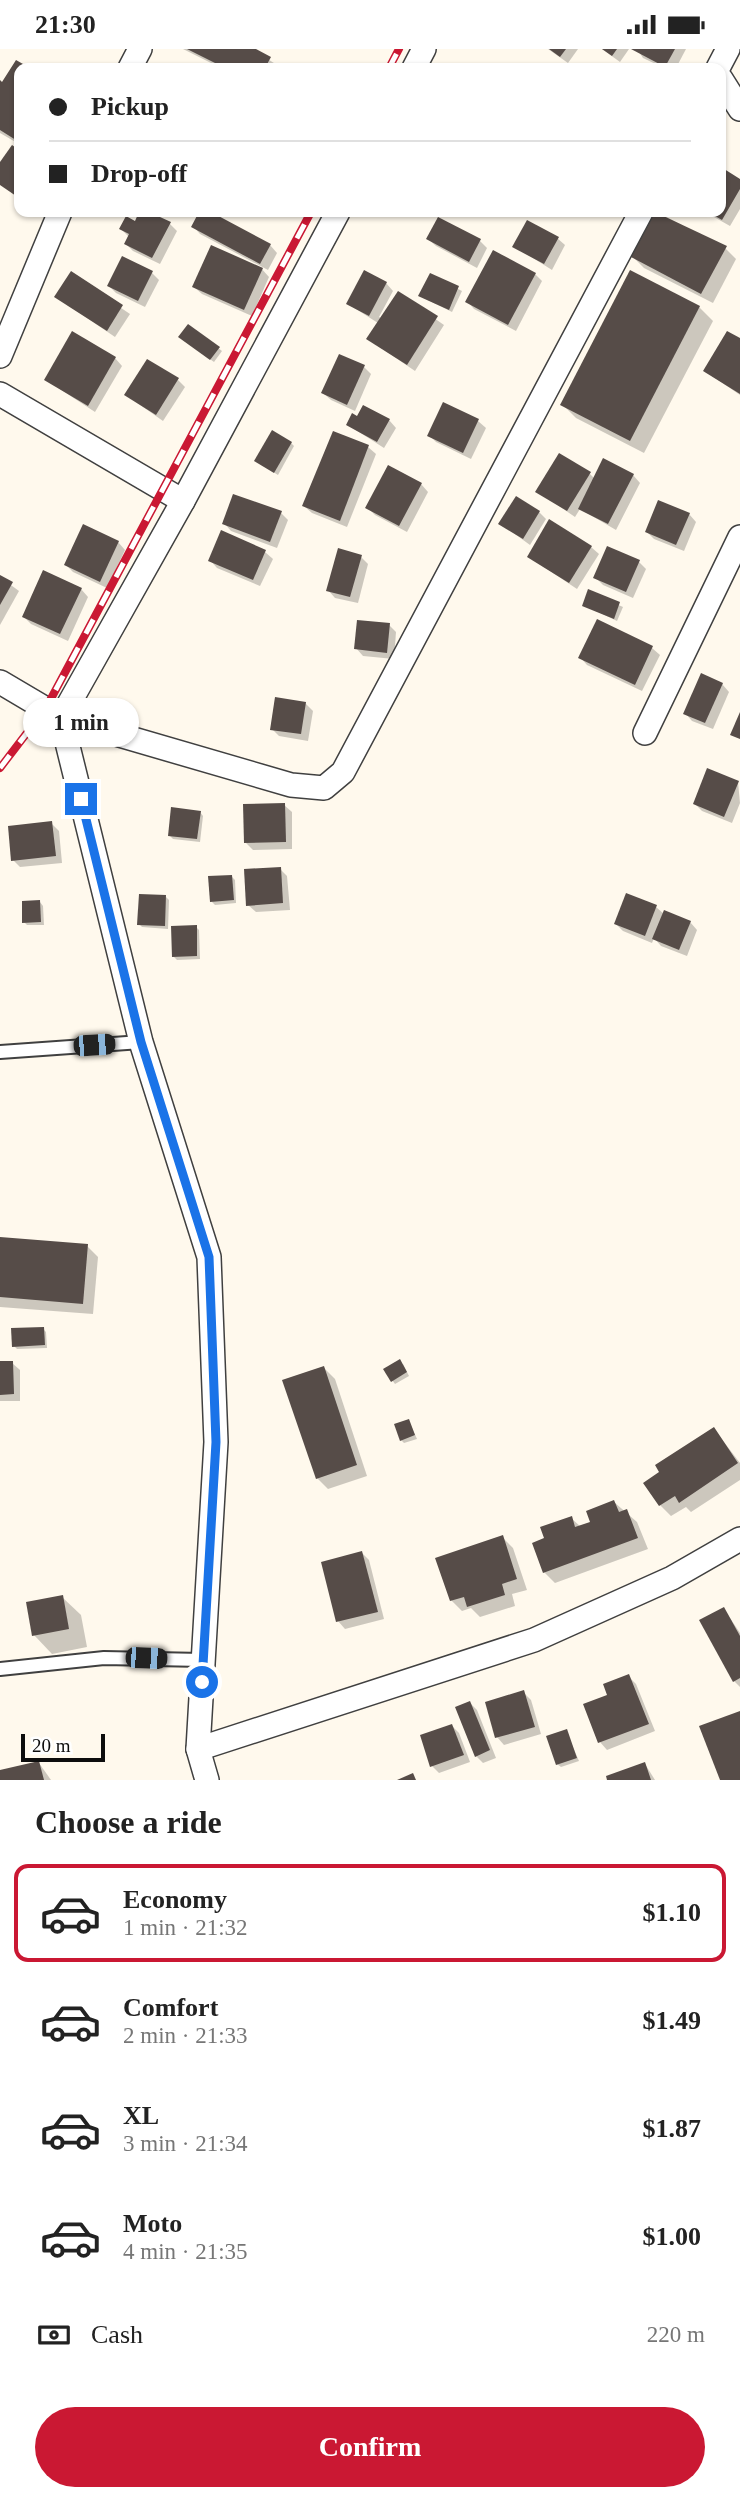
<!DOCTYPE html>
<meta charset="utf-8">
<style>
body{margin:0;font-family:"Times New Roman",serif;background:#f2f2f2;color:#222;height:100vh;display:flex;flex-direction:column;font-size:26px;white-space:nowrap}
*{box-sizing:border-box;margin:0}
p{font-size:23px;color:#767676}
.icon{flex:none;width:38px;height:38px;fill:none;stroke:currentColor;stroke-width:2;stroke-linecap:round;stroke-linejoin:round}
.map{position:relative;height:1731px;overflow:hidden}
.details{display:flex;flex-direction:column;background:#fff;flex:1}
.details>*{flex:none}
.guide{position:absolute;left:14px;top:14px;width:712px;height:154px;border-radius:14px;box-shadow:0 2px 5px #0004;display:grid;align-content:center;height:154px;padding:0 35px;background:#fff}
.scale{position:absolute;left:21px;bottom:18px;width:84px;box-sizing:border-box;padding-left:7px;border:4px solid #0d0d0d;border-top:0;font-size:19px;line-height:24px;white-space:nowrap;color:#0d0d0d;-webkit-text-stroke:5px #fff;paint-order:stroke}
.end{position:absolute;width:32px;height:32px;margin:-16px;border:9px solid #1a73e8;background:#fff;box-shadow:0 0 0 4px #fff}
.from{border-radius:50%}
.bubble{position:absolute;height:49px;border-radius:24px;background:#fff;box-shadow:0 2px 5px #0004;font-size:23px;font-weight:600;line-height:49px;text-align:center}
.car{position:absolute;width:21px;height:42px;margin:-21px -10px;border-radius:9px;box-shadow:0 0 5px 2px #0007;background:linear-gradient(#222 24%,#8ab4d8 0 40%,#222 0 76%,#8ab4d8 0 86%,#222 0)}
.guide b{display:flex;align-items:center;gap:24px;height:66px;font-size:26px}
.guide b+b{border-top:2px solid #e0e0e0}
.guide i{width:18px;height:18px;background:#222}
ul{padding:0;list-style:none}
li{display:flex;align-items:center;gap:21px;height:98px;margin:0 14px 10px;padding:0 21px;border:4px solid transparent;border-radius:14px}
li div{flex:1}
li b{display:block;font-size:26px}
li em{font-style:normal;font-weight:600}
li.on{border-color:#ca1833}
li>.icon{width:63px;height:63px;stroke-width:1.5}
h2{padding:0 35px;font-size:32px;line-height:84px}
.pay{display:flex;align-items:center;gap:18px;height:77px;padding:0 35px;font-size:26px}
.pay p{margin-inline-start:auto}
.button{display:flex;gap:14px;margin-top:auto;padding:14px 35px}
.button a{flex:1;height:80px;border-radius:42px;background:#ca1833;color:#fff;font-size:28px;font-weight:600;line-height:80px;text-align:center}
.status{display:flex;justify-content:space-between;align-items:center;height:49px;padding:0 35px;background:#fff;direction:ltr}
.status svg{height:19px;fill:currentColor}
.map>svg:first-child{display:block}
.shadow{fill:#0003}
.building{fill:#564c48}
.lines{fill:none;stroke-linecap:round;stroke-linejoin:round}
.lane-casing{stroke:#404040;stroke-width:16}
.street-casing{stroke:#404040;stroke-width:26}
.lane{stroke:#fff;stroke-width:12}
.street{stroke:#fff;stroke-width:23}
.rail-casing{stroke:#ca1833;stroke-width:8}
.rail{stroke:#fff;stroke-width:5;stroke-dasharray:16;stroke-linecap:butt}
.route{stroke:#1a73e8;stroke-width:9}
</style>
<div class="status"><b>21:30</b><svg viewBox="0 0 49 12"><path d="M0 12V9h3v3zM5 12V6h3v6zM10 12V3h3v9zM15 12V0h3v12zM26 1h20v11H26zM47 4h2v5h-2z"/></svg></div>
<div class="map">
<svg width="740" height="1731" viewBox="0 0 740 1731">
<rect width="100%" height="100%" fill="#fff9ed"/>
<g class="shadow">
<path d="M 183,0 L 252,0 L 277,16 L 276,19 L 221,19 Z"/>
<path d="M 548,0 L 578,0 L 568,14 Z"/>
<path d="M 602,0 L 629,0 L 620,13 Z"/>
<path d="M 637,0 L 686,0 L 676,19 L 664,19 L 643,9 Z"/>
<path d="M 16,13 L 26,19 L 19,19 L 19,95 L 0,84 L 0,33 L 3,35 Z"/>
<path d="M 721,121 L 740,132 L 740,160 L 730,177 L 705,163 L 721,163 Z"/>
<path d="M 141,163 L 170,175 L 177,182 L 160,215 L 133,202 L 126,195 L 129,188 L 121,180 L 136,174 Z"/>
<path d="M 201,163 L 207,163 L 270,196 L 277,204 L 268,221 L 200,185 L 193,177 Z"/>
<path d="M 419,163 L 432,163 L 429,168 Z"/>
<path d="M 657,163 L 725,199 L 736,210 L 713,254 L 644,219 L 633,208 Z"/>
<path d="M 557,189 L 565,196 L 552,221 L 514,197 Z"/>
<path d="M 428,190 L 480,192 L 487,199 L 477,219 L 436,197 Z"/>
<path d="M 260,218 L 269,228 L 252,267 L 202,245 L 194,238 Z"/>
<path d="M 152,224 L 159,231 L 145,258 L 116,244 L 109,237 Z"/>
<path d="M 71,225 L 130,265 L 115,288 L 56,248 Z"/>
<path d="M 535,225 L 542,232 L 516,282 L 474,260 L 467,252 Z"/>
<path d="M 430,226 L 462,242 L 452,263 L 420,247 Z"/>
<path d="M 386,234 L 393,242 L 379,268 L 381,269 L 398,244 L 444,276 L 415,322 L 368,290 L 378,274 L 348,255 Z"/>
<path d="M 699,258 L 713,272 L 644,404 L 576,369 L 562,355 Z"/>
<path d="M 183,291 L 218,299 L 222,302 L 214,313 Z"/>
<path d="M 740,291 L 740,346 L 705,322 Z"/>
<path d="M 115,309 L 122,317 L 95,363 L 46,331 Z"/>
<path d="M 364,318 L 371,325 L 355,362 L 331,351 L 323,344 Z"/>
<path d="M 178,331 L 185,338 L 163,372 L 126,346 Z"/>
<path d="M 443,355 L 478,372 L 486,379 L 471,410 L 436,393 L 429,386 Z"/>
<path d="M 389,371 L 396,379 L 384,399 L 348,376 Z"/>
<path d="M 334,384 L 368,398 L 376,405 L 347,478 L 312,464 L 304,457 Z"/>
<path d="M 291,394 L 294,397 L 278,426 L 260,415 Z"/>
<path d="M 590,425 L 595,430 L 633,426 L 640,434 L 616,481 L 580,460 L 575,468 L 537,442 Z"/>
<path d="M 421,435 L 428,443 L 407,483 L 375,466 L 368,459 Z"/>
<path d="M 539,463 L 546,470 L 530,496 L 501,475 Z"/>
<path d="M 281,464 L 288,471 L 277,499 L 231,482 L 224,474 Z"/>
<path d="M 689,465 L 696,473 L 684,502 L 654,490 L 647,483 Z"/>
<path d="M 222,484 L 265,503 L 273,510 L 260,537 L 217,519 L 210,511 Z"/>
<path d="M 118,493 L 125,501 L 107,539 L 73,523 L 66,516 Z"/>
<path d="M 591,498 L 599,505 L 577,540 L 529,508 Z"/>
<path d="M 361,508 L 368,515 L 358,554 L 335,549 L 328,541 Z"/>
<path d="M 639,513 L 646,520 L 633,549 L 603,536 L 595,528 Z"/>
<path d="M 0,528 L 19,542 L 0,576 Z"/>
<path d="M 81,540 L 88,548 L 68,592 L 31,575 L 24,568 Z"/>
<path d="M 589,543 L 623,558 L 617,572 L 584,556 Z"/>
<path d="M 597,573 L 652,599 L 660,606 L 642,642 L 587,616 L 580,608 Z"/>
<path d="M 389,576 L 396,583 L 394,610 L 363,607 L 356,599 Z"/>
<path d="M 722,635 L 729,643 L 713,680 L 692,672 L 685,664 Z"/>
<path d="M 305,654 L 313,662 L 308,692 L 279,687 L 272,680 Z"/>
<path d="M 738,733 L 740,754 L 732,774 L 702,762 L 695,755 Z"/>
<path d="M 284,756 L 292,763 L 292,800 L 253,801 L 246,794 Z"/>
<path d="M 200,763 L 203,767 L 200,793 L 173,790 L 169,786 Z"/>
<path d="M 51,774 L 59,782 L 62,814 L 20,818 L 13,811 Z"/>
<path d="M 280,820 L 287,827 L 290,861 L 256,863 L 248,856 Z"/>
<path d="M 231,827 L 235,831 L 236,854 L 215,856 L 212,853 Z"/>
<path d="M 166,848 L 169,851 L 168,880 L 142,878 L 139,875 Z"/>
<path d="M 40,853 L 43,857 L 44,876 L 27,876 L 24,873 Z"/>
<path d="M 656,858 L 664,865 L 690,873 L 697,881 L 687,907 L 661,897 L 654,889 L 652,894 L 623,882 L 616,875 Z"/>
<path d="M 196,878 L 199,881 L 200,910 L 177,911 L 173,907 Z"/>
<path d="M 0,1190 L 87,1197 L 98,1208 L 93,1265 L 0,1258 Z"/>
<path d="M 43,1280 L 46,1283 L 47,1299 L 17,1300 L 14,1297 Z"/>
<path d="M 0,1314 L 12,1314 L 20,1321 L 20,1352 L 0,1352 Z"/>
<path d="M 403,1315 L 409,1327 L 395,1335 L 392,1331 Z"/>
<path d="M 324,1319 L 335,1330 L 367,1427 L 328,1440 L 317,1429 Z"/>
<path d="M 409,1372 L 417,1390 L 404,1394 L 401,1391 Z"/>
<path d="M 714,1380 L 740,1414 L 740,1431 L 691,1463 L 686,1458 L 671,1467 L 660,1456 Z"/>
<path d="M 614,1453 L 637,1473 L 648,1500 L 555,1534 L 544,1523 L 547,1490 L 571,1469 L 581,1478 L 592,1474 Z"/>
<path d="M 502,1488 L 513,1499 L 527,1541 L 512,1545 L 515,1557 L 480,1568 L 471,1559 L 462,1562 L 451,1551 Z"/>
<path d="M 362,1504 L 369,1511 L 384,1570 L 345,1580 L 338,1572 Z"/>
<path d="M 62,1548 L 81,1566 L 87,1598 L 52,1605 L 34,1586 Z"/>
<path d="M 724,1560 L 740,1584 L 740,1638 L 734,1632 Z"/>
<path d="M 628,1627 L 636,1635 L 655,1682 L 607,1701 L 600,1693 L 585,1656 L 609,1647 Z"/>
<path d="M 523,1643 L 531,1651 L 541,1685 L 504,1696 L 497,1688 Z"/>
<path d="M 470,1654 L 477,1661 L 496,1709 L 483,1714 L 476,1707 Z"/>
<path d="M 452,1677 L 459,1684 L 470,1713 L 439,1724 L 432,1717 Z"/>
<path d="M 566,1682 L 579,1712 L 561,1718 L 557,1715 Z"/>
<path d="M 39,1714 L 51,1731 L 0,1731 L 0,1723 Z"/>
<path d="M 645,1715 L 655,1731 L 609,1731 Z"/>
</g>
<g class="building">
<path d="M 187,0 L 256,0 L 271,8 L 265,19 L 225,19 Z"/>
<path d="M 549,0 L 566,0 L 560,8 Z"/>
<path d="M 602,0 L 617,0 L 612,7 Z"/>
<path d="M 631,0 L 675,0 L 665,18 Z"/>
<path d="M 16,11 L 30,19 L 19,19 L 19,93 L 0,81 L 0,31 L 2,33 Z"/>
<path d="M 12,96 L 19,101 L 19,149 L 0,136 L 0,113 Z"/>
<path d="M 721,118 L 740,130 L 740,140 L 722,171 L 708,163 L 721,163 Z"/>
<path d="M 139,163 L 149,163 L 171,173 L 152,209 L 124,195 L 129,185 L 119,180 L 126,167 L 135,172 Z"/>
<path d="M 199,163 L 211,163 L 271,195 L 260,215 L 191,178 Z"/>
<path d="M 655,163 L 727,197 L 701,245 L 631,208 Z"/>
<path d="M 438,168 L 481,190 L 469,213 L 426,190 Z"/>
<path d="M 527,171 L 559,188 L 544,215 L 512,198 Z"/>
<path d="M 211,196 L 263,219 L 244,261 L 192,238 Z"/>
<path d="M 493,201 L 536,224 L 508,276 L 465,253 Z"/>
<path d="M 122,207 L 153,222 L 138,252 L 107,237 Z"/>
<path d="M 364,221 L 387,233 L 369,267 L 346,255 Z"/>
<path d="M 630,221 L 700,257 L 630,392 L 560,356 Z"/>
<path d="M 71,222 L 123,256 L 107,282 L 54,248 Z"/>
<path d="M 430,224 L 459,237 L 449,261 L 418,247 Z"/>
<path d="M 398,242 L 438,267 L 407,316 L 366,290 Z"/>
<path d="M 188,275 L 220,298 L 210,311 L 178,288 Z"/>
<path d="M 72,282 L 116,308 L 88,357 L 44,331 Z"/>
<path d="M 727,282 L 740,289 L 740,345 L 703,322 Z"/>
<path d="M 339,305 L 365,316 L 347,356 L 321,344 Z"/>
<path d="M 147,310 L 179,329 L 156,366 L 124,346 Z"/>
<path d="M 443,353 L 479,370 L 463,404 L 427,387 Z"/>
<path d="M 363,356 L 390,370 L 377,393 L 346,376 L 352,364 L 357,367 Z"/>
<path d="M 272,381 L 292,393 L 274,424 L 254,412 Z"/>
<path d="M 333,382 L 369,396 L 340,472 L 302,457 Z"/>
<path d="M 559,404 L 591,423 L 567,462 L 535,443 Z"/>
<path d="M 603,409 L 634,425 L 608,475 L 578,460 Z"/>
<path d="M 388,416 L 422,434 L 399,477 L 365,459 Z"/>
<path d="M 233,445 L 282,462 L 270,493 L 222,475 Z"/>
<path d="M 516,447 L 540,462 L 523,490 L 498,475 Z"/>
<path d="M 658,451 L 690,464 L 676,496 L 645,483 Z"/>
<path d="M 549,470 L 592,497 L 569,534 L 527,508 Z"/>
<path d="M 83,475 L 119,492 L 100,533 L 64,516 Z"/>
<path d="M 221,481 L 266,501 L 253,531 L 208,512 Z"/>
<path d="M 607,497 L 640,511 L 626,543 L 593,529 Z"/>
<path d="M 338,499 L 362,506 L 350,548 L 326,542 Z"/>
<path d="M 43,521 L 82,539 L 60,585 L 22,568 Z"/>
<path d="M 0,526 L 13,533 L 0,556 Z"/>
<path d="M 588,540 L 620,553 L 614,570 L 582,557 Z"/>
<path d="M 597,570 L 653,597 L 635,636 L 578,609 Z"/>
<path d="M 357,571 L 390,574 L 387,604 L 354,600 Z"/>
<path d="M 701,624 L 723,634 L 705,674 L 683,665 Z"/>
<path d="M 275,648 L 306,653 L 301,685 L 270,681 Z"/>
<path d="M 740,663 L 740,690 L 730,686 Z"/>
<path d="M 707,719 L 739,732 L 724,768 L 693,755 Z"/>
<path d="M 285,754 L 286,793 L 244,794 L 243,755 Z"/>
<path d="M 171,758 L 201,762 L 197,790 L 168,787 Z"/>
<path d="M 52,772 L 56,807 L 11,812 L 8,777 Z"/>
<path d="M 281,818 L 283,854 L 246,857 L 244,820 Z"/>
<path d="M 232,826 L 234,851 L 210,853 L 208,827 Z"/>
<path d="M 626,844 L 657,856 L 645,887 L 614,875 Z"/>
<path d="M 139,845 L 166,846 L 165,877 L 137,876 Z"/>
<path d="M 40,851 L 41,873 L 22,874 L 22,852 Z"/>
<path d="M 664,861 L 691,872 L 679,901 L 652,890 Z"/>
<path d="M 197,876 L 197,907 L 172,908 L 171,877 Z"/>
<path d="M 0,1188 L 88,1195 L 83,1255 L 0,1248 Z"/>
<path d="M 44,1278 L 45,1296 L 12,1298 L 11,1279 Z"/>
<path d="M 400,1310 L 407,1323 L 391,1333 L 383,1320 Z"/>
<path d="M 0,1312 L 13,1312 L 14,1345 L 0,1346 Z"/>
<path d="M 324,1317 L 357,1416 L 316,1430 L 282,1331 Z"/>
<path d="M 409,1370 L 415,1386 L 400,1392 L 394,1375 Z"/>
<path d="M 714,1378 L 738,1414 L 679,1454 L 675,1447 L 659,1457 L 643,1434 L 659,1423 L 655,1416 Z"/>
<path d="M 614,1451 L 619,1463 L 627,1460 L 638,1489 L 543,1524 L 532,1494 L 544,1489 L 540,1478 L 572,1467 L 575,1478 L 590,1473 L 586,1462 Z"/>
<path d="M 503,1486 L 517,1530 L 502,1535 L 505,1546 L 467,1558 L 464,1548 L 450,1552 L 435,1509 Z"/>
<path d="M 362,1502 L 378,1563 L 336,1573 L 321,1513 Z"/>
<path d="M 63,1546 L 69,1580 L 32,1587 L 26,1553 Z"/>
<path d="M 724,1558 L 740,1587 L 740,1629 L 733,1633 L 699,1571 Z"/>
<path d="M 629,1625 L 649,1675 L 598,1694 L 583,1655 L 607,1646 L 603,1635 Z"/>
<path d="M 524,1641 L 535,1678 L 495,1689 L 485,1653 Z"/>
<path d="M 470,1652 L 490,1701 L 475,1708 L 455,1658 Z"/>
<path d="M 740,1662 L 740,1731 L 720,1731 L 699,1677 Z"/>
<path d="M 452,1675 L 464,1706 L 430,1718 L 420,1686 Z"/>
<path d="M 567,1680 L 577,1709 L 556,1716 L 546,1687 Z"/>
<path d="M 39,1712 L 44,1731 L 0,1731 L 0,1721 Z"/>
<path d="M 645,1713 L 651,1731 L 607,1731 L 606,1727 Z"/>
<path d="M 413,1724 L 416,1731 L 397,1731 Z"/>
</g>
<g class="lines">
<defs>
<g id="lane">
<path d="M 0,1003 L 141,993"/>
<path d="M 0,1620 L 104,1609 L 203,1611"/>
</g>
<g id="street">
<path d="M 130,19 L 140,0"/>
<path d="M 414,19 L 424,0"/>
<path d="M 718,19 L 728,0"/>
<path d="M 721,30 L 740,60"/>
<path d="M 338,163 L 183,452 L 61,669 L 291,736 L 324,739 L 343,723 L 641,163"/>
<path d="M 0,307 L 60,163"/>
<path d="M 0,345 L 183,452"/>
<path d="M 0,633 L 61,669 L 141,993 L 209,1208 L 216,1393 L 198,1700 L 207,1731"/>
<path d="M 645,684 L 740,488"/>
<path d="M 198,1700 L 534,1591 L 672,1529 L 740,1490"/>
</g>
</defs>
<use href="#lane" class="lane-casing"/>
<use href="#street" class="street-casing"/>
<use href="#lane" class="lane"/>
<use href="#street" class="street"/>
<defs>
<g id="rail">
<path d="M 389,19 L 399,0"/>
<path d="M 0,719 L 46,659 L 311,163"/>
</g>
</defs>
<use href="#rail" class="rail-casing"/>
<use href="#rail" class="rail"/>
</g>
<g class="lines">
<path class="route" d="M 81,750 L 141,993 L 209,1208 L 216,1393 L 202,1633"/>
</g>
</svg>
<div class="scale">20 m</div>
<i class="end from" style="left:202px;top:1633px"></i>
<i class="end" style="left:81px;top:750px"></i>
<div class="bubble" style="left:23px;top:649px;width:116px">1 min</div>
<i class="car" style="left:94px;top:996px;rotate:86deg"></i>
<i class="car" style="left:146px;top:1609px;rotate:92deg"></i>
<div class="guide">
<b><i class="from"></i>Pickup</b>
<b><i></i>Drop-off</b>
</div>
</div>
<section class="details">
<h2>Choose a ride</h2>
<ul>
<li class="on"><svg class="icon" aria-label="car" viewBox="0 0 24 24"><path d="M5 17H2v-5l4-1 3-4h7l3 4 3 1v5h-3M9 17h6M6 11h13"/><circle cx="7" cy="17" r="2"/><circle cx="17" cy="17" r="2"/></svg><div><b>Economy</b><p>1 min · 21:32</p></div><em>$1.10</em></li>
<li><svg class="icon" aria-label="car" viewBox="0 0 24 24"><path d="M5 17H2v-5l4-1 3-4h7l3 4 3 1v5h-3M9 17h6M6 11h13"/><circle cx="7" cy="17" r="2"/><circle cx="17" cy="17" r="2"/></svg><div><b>Comfort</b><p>2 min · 21:33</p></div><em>$1.49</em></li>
<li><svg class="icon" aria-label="car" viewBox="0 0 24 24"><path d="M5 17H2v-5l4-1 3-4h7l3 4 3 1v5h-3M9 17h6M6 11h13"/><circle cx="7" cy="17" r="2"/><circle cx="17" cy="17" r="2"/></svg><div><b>XL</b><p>3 min · 21:34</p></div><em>$1.87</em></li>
<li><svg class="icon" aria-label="car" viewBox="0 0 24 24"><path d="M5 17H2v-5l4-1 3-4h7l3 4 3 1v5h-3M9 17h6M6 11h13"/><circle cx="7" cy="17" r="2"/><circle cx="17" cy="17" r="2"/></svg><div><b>Moto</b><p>4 min · 21:35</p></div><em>$1.00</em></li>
</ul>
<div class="pay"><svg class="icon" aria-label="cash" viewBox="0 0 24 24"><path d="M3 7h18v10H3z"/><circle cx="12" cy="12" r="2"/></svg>Cash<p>220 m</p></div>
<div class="button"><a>Confirm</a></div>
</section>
